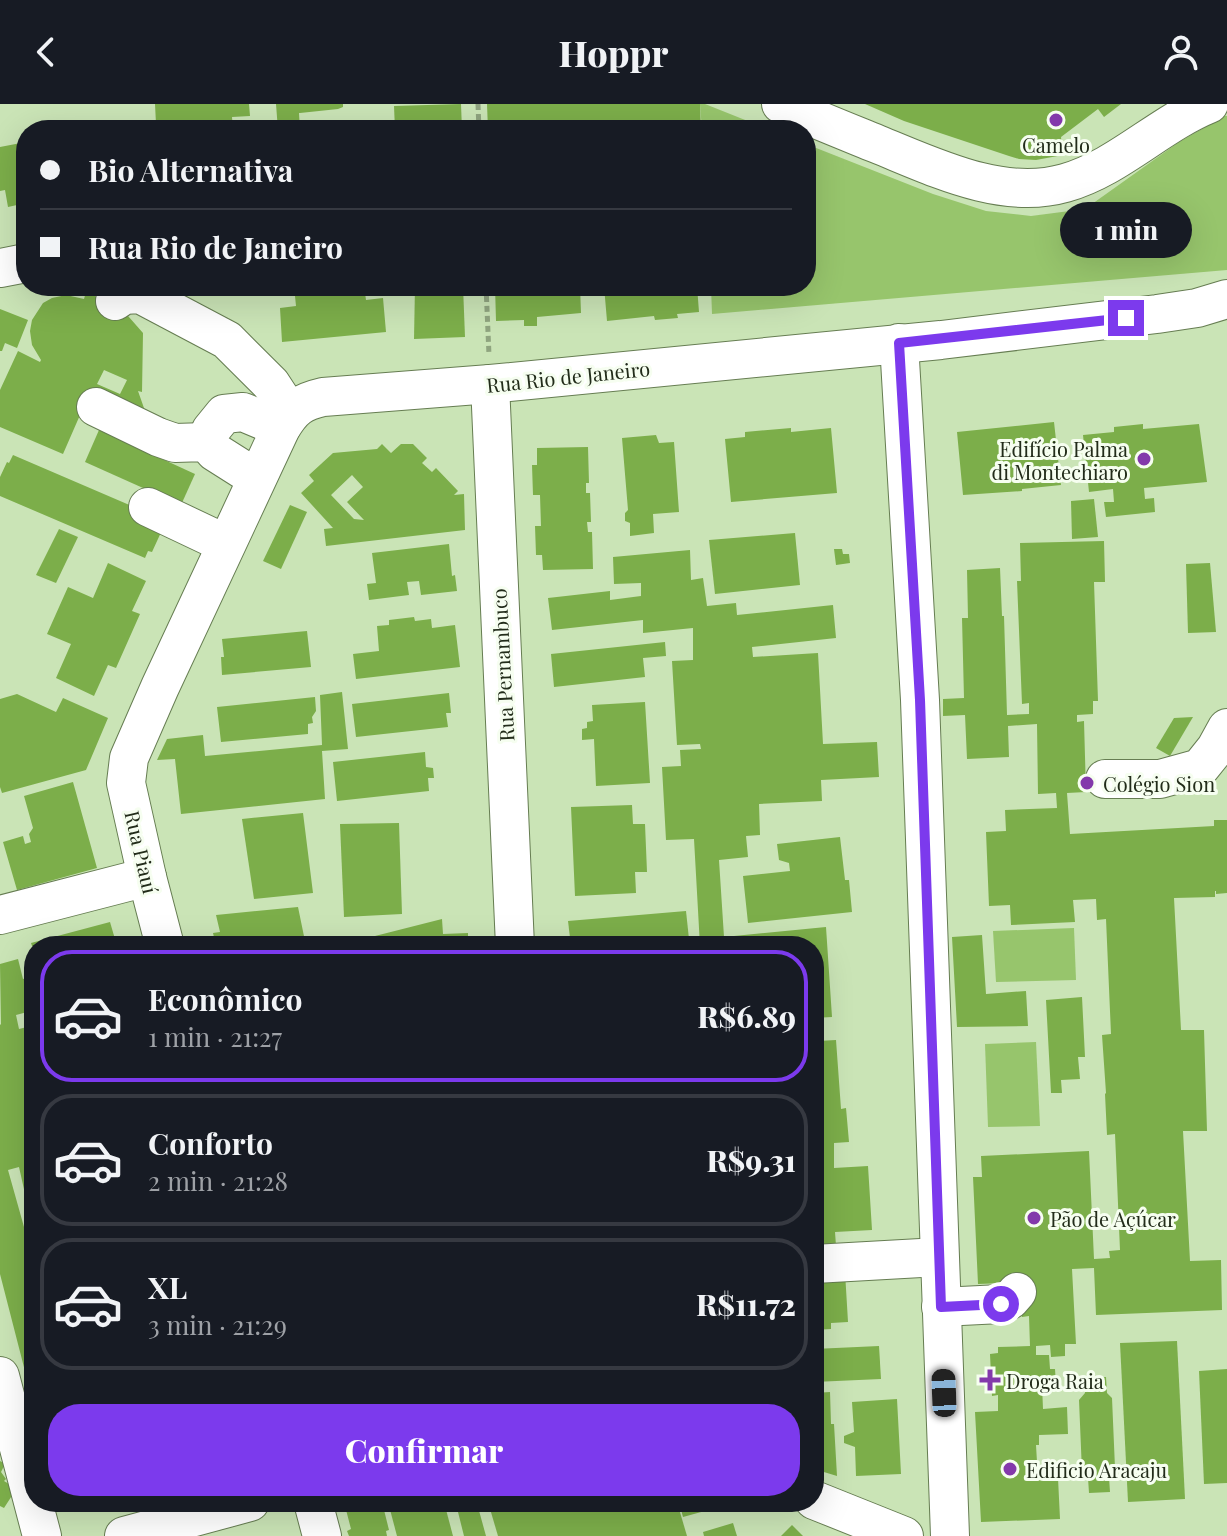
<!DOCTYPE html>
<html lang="pt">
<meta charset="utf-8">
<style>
body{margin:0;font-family:"Playfair Display",serif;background:#242831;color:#f1f3f6;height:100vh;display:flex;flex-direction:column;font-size:30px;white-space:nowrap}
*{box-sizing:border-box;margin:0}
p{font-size:26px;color:#9ea1a6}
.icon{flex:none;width:44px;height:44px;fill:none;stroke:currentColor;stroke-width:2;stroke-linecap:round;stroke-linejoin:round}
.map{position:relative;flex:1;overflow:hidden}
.panel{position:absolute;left:24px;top:832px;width:800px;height:576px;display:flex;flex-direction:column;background:#171b24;border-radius:32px;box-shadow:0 8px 32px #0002}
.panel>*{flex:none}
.top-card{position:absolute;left:16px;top:16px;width:800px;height:176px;border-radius:32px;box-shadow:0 8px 32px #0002;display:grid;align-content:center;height:176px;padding:0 24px;background:#171b24}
.end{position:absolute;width:36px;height:36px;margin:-18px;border:10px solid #7c3aed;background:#fff;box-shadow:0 0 0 4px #fff}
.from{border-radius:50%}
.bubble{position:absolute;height:56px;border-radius:28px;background:#171b24;box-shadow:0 8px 32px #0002;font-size:26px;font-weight:800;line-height:56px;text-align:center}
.car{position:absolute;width:24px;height:48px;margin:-24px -12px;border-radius:10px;box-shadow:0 0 6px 2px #0007;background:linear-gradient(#222 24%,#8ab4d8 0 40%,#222 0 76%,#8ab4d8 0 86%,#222 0)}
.top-card b{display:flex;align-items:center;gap:28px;height:76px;font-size:30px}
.top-card b+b{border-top:2px solid #363941}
.top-card i{width:20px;height:20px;background:#f1f3f6}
ul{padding:14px 0 0;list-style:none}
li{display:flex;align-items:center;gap:24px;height:132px;margin:0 16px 12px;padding:0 8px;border:4px solid #363941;border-radius:32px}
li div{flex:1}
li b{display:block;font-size:30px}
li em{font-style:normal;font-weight:800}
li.selected{border-color:#7c3aed}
li>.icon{width:72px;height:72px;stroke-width:1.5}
.action{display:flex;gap:16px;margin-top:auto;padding:16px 24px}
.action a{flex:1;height:92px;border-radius:32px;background:#7c3aed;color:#fff;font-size:32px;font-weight:800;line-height:92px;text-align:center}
header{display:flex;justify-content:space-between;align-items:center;height:104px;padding:0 24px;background:#171b24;font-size:36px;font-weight:800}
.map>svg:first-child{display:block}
.green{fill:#97c56c}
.building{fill:#7cae4a;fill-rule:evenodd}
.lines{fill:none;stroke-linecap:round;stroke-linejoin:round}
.minor-casing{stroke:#667d52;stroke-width:40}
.path{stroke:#8fa47f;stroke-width:5;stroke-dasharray:6 4;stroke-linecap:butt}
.minor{stroke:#fff;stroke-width:38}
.route{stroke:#7c3aed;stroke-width:10}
.poi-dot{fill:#8339ab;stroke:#f6fef0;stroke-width:3}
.labels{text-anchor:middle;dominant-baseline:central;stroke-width:6;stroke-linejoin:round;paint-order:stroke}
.poi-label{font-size:20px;fill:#222c1a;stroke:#f6fef0;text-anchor:start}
.street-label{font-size:20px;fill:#222c1a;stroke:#f6fef0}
</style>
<header><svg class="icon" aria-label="back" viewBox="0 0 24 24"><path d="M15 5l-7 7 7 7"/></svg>Hoppr<svg class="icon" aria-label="person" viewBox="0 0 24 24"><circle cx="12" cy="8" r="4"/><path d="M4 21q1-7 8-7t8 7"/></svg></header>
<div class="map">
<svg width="1227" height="1432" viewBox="0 0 1227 1432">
<rect width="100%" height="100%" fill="#cae4b6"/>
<g class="green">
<path d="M 700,0 L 705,0 L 770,26 L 702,26 Z"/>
<path d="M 1225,12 L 1227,12 L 1227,166 L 712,210 L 711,182 L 806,182 L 806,40 L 933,90 L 986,107 L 1031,112 L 1085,105 L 1179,38 Z"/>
<path d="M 1074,824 L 1076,876 L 996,878 L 993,827 Z"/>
<path d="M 1036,938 L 1040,1022 L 988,1023 L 985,940 Z"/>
</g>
<g class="building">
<path d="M 155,0 L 249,0 L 250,12 L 232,13 L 233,26 L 169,26 L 168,19 L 156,20 Z"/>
<path d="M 276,0 L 343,0 L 343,3 L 338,5 L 300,9 L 299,9 L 300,26 L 278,26 Z"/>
<path d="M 461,0 L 462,26 L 395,26 L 394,2 Z"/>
<path d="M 487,0 L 700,0 L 701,26 L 488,26 Z"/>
<path d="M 865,0 L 1121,0 L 1104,13 L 1098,5 L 1061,33 L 1063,51 L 1036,56 L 1019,55 L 1009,52 L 904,17 Z"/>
<path d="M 26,38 L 26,99 L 8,103 L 5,86 L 0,87 L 0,43 Z"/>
<path d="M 294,182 L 364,182 L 366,196 L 383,194 L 386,228 L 282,238 L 280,204 L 296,202 Z"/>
<path d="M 415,182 L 463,182 L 465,233 L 414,235 Z"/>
<path d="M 495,182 L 580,182 L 581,209 L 537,213 L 537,222 L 524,222 L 524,216 L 496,217 Z"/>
<path d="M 604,182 L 697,182 L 699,208 L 677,210 L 678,214 L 655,216 L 654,212 L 607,217 Z"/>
<path d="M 86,188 L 121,204 L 143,229 L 142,288 L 138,287 L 151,324 L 87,295 L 63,350 L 0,323 L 0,286 L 18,247 L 40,258 L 41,256 L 32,241 L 30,227 L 32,216 L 43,199 L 52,194 L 66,191 L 84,195 ZM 104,266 L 127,276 L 120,290 L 97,280 Z"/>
<path d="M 0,205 L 28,216 L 17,244 L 5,239 L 2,247 L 0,247 Z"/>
<path d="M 1054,318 L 1061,381 L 1022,385 L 1022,387 L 963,391 L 957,328 Z"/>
<path d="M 1143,320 L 1143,325 L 1199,320 L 1207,378 L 1144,384 L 1145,395 L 1154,394 L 1155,408 L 1106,413 L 1104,398 L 1114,398 L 1113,385 L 1089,388 L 1083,331 L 1114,328 L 1114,323 Z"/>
<path d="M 791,324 L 791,328 L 831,324 L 837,389 L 731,398 L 725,335 L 745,333 L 745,328 Z"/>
<path d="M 99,326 L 195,370 L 181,401 L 85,358 Z"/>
<path d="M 656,331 L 659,339 L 674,338 L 679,408 L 653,410 L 654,429 L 630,432 L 630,419 L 625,417 L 625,409 L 628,406 L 622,334 Z"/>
<path d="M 382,340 L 391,349 L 401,340 L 413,340 L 427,354 L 422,359 L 432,368 L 436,364 L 458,387 L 454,391 L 464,390 L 465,426 L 326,442 L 324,425 L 333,424 L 301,389 L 314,377 L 309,371 L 333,349 L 377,345 ZM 352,371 L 363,383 L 347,398 L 364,416 L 354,415 L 331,391 Z"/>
<path d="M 588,343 L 589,379 L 586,379 L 586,389 L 590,389 L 591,418 L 587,418 L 588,428 L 592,428 L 593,465 L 543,466 L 542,451 L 536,451 L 535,422 L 541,422 L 540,391 L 533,391 L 532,361 L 537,361 L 537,344 Z"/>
<path d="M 13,351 L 162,415 L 163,424 L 152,448 L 148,447 L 145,454 L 0,392 L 0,373 L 7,358 L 9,359 Z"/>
<path d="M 1094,395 L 1098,433 L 1072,435 L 1071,397 Z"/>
<path d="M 290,401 L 307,408 L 281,465 L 263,457 Z"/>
<path d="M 59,425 L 78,433 L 56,479 L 36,471 Z"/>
<path d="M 795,429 L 800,481 L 715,490 L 709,436 Z"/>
<path d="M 1104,437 L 1105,478 L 1094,478 L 1098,597 L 1093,597 L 1093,610 L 1077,611 L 1077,618 L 1084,617 L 1086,688 L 1067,689 L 1070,730 L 1214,722 L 1214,716 L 1227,716 L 1227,789 L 1216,790 L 1216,787 L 1215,787 L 1215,793 L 1174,794 L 1181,926 L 1204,926 L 1207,1027 L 1183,1027 L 1190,1157 L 1221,1156 L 1222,1206 L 1096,1211 L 1094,1164 L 1072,1165 L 1076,1240 L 1065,1240 L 1065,1252 L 1051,1253 L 1050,1241 L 1036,1242 L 1036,1251 L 1049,1251 L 1050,1265 L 1055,1265 L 1056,1281 L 1042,1281 L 1043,1305 L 1067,1303 L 1068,1330 L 1039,1331 L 1039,1341 L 1036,1341 L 1038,1375 L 1058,1374 L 1060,1415 L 981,1418 L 975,1308 L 998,1307 L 998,1291 L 992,1292 L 990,1250 L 998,1249 L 998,1243 L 1030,1242 L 1029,1212 L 1022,1213 L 1022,1195 L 1031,1178 L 978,1180 L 973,1073 L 982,1073 L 981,1052 L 1089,1047 L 1094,1155 L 1110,1154 L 1109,1147 L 1120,1146 L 1115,1030 L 1107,1031 L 1105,990 L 1106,989 L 1102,931 L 1111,930 L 1106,815 L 1097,816 L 1096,795 L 1073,796 L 1075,818 L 1011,821 L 1010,801 L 989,802 L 986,728 L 1006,727 L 1005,706 L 1057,704 L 1056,689 L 1038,690 L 1037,620 L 1008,622 L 1009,653 L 967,655 L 965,611 L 943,612 L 943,595 L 964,594 L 962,514 L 968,514 L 967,466 L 1000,464 L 1002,512 L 1004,512 L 1007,611 L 1029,610 L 1029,599 L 1022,600 L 1017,477 L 1021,477 L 1020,439 Z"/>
<path d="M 449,440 L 452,472 L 455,471 L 457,487 L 421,491 L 419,477 L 407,478 L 409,491 L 369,496 L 367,480 L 376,479 L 372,449 Z"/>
<path d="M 834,445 L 842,445 L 843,450 L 849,450 L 850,459 L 836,461 Z"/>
<path d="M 690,446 L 691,476 L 703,474 L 707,502 L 736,499 L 737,511 L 833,501 L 836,534 L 752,543 L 753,553 L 818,549 L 823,640 L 877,638 L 879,673 L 821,676 L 822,697 L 759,700 L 760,731 L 746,732 L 748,753 L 719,756 L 724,833 L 826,823 L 832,913 L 814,914 L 814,842 L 700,842 L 694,735 L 666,736 L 662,663 L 681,662 L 680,646 L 701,645 L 700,640 L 677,641 L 672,557 L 693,556 L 693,524 L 643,529 L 643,516 L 552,526 L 548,494 L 610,487 L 610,496 L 641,492 L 641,479 L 614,480 L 613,453 Z"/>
<path d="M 108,459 L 146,477 L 132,507 L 140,510 L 116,564 L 108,561 L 94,592 L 56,574 L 71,540 L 47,530 L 68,483 L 93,494 Z"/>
<path d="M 1210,459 L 1216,528 L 1188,529 L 1186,460 Z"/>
<path d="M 414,513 L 415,517 L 431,515 L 432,524 L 455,521 L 460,563 L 356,575 L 353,550 L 379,547 L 377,522 L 389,521 L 389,516 Z"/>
<path d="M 307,527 L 311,563 L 222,571 L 221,553 L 224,553 L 222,535 Z"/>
<path d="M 665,538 L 666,552 L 643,554 L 645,573 L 554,583 L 551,550 Z"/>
<path d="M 342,588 L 348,645 L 322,647 L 325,695 L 181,710 L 175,655 L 157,656 L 167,635 L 203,631 L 205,652 L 322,641 L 320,591 Z"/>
<path d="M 449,589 L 451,609 L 446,609 L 448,623 L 356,633 L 352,600 Z"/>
<path d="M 17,590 L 56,608 L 63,594 L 108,614 L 86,666 L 2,689 L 0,683 L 0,595 Z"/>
<path d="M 315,593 L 316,607 L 312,613 L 313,619 L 308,620 L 308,630 L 221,638 L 217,603 Z"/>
<path d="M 645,598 L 650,679 L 596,682 L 594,635 L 582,636 L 582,625 L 587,624 L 587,618 L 593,617 L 592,601 Z"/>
<path d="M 1193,613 L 1170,652 L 1156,644 L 1174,614 Z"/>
<path d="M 425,648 L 426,663 L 433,664 L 434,674 L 428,674 L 429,687 L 337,697 L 333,658 Z"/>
<path d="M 73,678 L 97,764 L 17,786 L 3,738 L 23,732 L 25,740 L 31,738 L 29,730 L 33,724 L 24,692 Z"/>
<path d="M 632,701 L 633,720 L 645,720 L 647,768 L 635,768 L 636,789 L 575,792 L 571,703 Z"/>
<path d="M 303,709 L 313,789 L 254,795 L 242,715 Z"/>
<path d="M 399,719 L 402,810 L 344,813 L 340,720 Z"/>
<path d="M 840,733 L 845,776 L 849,776 L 852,808 L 748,819 L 743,772 L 790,767 L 789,759 L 779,756 L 777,740 Z"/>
<path d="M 298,803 L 306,842 L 216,842 L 213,829 L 220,828 L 216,811 Z"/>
<path d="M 686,807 L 689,835 L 619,842 L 571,842 L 568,817 Z"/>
<path d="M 442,815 L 443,830 L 468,829 L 468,842 L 377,842 L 375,832 Z"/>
<path d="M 110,818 L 117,842 L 32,842 L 31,839 Z"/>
<path d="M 982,831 L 986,890 L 1026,887 L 1028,922 L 957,923 L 952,833 Z"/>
<path d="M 18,855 L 23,875 L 26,874 L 30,888 L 26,889 L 31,907 L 16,911 L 19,925 L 27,923 L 26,916 L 34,914 L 34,1140 L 28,1142 L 34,1159 L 34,1273 L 27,1275 L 0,1170 L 0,921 L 1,920 L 0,860 ZM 19,1063 L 32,1121 L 24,1123 L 8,1066 Z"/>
<path d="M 1082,893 L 1085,953 L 1078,953 L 1080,975 L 1061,976 L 1062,989 L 1051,989 L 1046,896 Z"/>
<path d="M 814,924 L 816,924 L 818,937 L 836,936 L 841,1005 L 846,1004 L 849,1038 L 834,1039 L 834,1064 L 868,1062 L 872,1126 L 835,1128 L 836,1142 L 814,1143 Z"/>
<path d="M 814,1167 L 845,1168 L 848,1218 L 831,1219 L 831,1225 L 814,1226 Z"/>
<path d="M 1177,1237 L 1185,1395 L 1128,1398 L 1120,1239 Z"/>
<path d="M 879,1242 L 881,1275 L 814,1278 L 814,1245 Z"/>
<path d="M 1227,1265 L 1227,1379 L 1204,1380 L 1199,1267 Z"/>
<path d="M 1106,1273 L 1107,1289 L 1112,1294 L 1115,1364 L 1109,1373 L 1110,1388 L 1089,1389 L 1088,1374 L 1082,1368 L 1079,1296 L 1085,1289 L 1084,1274 Z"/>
<path d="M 830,1288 L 831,1320 L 834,1320 L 837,1372 L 814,1365 L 814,1289 Z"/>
<path d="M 34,1294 L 34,1341 L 24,1297 Z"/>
<path d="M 897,1295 L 901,1370 L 856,1372 L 855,1343 L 844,1339 L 844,1332 L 854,1328 L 852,1298 Z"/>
<path d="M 0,1357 L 5,1360 L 1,1368 L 6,1375 L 4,1377 L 9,1380 L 13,1390 L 4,1404 L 0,1402 Z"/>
<path d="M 344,1398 L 382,1398 L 389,1426 L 386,1427 L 387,1432 L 349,1432 L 347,1427 L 351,1425 Z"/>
<path d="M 388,1398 L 444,1398 L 453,1432 L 397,1432 Z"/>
<path d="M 488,1398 L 677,1398 L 687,1432 L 498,1432 Z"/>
<path d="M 679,1398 L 711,1398 L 723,1402 L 683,1413 Z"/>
<path d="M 478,1403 L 486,1432 L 464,1432 L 458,1408 Z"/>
<path d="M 733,1419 L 737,1432 L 704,1432 L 703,1428 Z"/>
<path d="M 792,1421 L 803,1432 L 781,1432 Z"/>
</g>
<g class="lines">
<defs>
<g id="minor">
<path d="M 781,0 C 812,14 845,27 877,40 C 934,63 1002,97 1065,79 C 1118,64 1158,21 1209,0"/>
<path d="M 0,164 L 26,159"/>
<path d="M 115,197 L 124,191 L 140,190 L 227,236 L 271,280 L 290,309"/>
<path d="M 899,239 L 920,596 L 950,1432"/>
<path d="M 490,280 L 515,842"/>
<path d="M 96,303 L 158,333 L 175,339 L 206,338 L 215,348 L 256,374"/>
<path d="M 206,338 L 211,326 L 224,310 L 243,308 L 281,324"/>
<path d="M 148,403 L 226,440"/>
<path d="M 1105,675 L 1160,675 L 1200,664 L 1216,644 L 1227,624"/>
<path d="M 0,811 L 147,773"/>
<path d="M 165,842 L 147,773 L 126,679 L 129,654 L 160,583 L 281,324 C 293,304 301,298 323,293 L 490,280 L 941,236 L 1157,210 L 1197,204 L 1227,195"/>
<path d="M 814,1160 L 939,1153"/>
<path d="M 941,1203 L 1001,1200 L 1010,1196 L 1017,1188"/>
<path d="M 0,1272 L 42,1432"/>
<path d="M 814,1396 L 904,1432"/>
<path d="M 313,1398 L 322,1432"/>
<path d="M 124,1432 L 250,1398"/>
</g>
</defs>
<use href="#minor" class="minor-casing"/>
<g class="path">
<path d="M 478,0 L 479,26"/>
<path d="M 486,182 L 489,251"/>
</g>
<use href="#minor" class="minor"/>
</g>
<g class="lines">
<path class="route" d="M 1001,1200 L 941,1203 L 920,596 L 899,239 L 1126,214"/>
</g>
<g class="poi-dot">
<circle cx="1056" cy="16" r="8"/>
<circle cx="1144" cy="355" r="8"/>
<circle cx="1087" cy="679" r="8"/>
<circle cx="1034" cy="1114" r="8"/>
<path d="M986 1264h8v8h8v8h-8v8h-8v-8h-8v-8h8z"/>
<circle cx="1010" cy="1365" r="8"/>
</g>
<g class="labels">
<g class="poi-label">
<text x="1056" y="40" text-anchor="middle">Camelo</text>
<text x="1128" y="344" text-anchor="end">Edifício Palma<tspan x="1128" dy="23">di Montechiaro</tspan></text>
<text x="1103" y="679">Colégio Sion</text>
<text x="1050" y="1114">Pão de Açúcar</text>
<text x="1006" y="1276">Droga Raia</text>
<text x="1026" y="1365">Edificio Aracaju</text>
</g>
<g class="street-label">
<text transform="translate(568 272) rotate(-6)">Rua Rio de Janeiro</text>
<text transform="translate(502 561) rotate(-93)">Rua Pernambuco</text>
<text transform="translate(142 748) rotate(77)">Rua Piauí</text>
</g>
</g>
</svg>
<i class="end from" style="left:1001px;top:1200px"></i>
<i class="end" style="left:1126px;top:214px"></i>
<div class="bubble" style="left:1060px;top:98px;width:132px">1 min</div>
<i class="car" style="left:944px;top:1289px;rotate:358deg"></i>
<div class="top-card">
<b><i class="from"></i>Bio Alternativa</b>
<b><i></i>Rua Rio de Janeiro</b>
</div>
<section class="panel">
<ul>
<li class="selected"><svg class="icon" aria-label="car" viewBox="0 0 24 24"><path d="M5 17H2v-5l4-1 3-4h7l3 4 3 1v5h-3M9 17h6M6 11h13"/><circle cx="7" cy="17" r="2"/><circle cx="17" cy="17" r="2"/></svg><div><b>Econômico</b><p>1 min · 21:27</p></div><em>R$6.89</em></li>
<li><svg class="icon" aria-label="car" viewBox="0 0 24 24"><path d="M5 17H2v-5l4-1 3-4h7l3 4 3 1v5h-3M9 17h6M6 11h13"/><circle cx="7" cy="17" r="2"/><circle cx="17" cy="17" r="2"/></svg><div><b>Conforto</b><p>2 min · 21:28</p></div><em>R$9.31</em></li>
<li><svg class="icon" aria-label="car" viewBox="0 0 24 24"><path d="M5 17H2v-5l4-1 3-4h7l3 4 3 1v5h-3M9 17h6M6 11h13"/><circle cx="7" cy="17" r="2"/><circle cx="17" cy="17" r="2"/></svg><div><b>XL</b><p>3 min · 21:29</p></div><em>R$11.72</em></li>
</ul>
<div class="action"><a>Confirmar</a></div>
</section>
</div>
